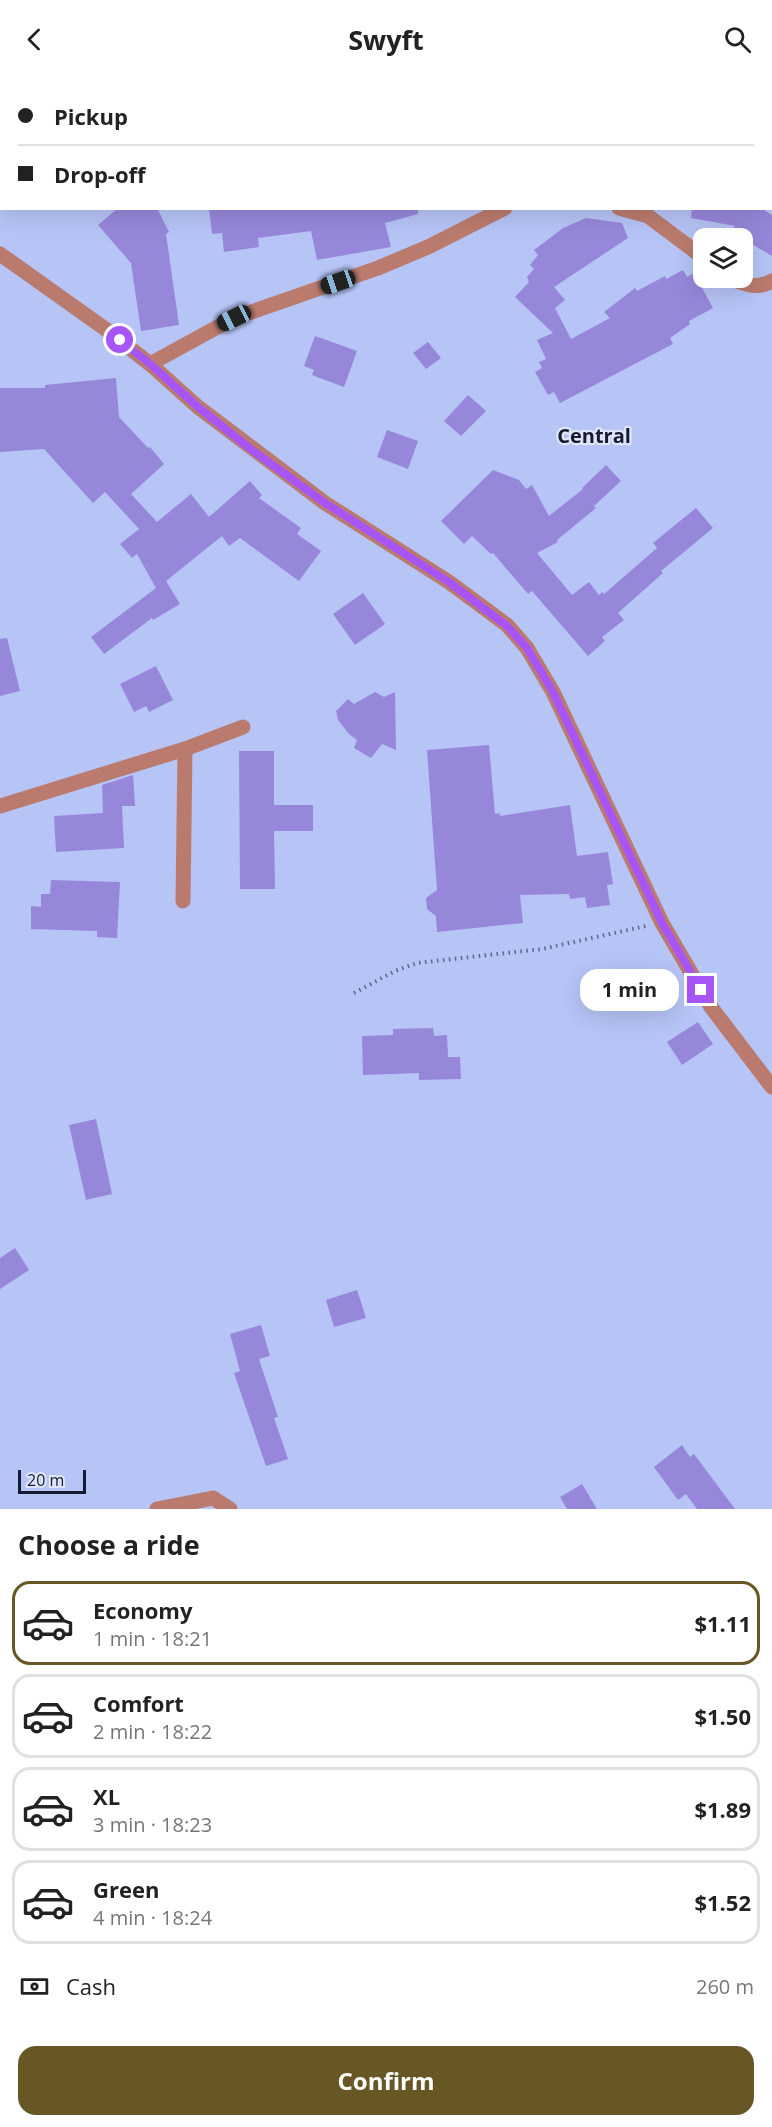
<!DOCTYPE html>
<meta charset="utf-8">
<style>
body{margin:0;font-family:"Open Sans",sans-serif;background:#f2f2f2;color:#222;height:100vh;display:flex;flex-direction:column;font-size:22px;white-space:nowrap}
*{box-sizing:border-box;margin:0}
p{font-size:20px;color:#767676}
.icon{flex:none;width:33px;height:33px;fill:none;stroke:currentColor;stroke-width:2;stroke-linecap:round;stroke-linejoin:round}
.map{position:relative;height:1431px;overflow:hidden}
.sheet{display:flex;flex-direction:column;background:#fff;flex:1}
.sheet>*{flex:none}
.top-card{position:absolute;left:0px;top:0px;width:772px;height:132px;box-shadow:0 6px 24px #0002;display:grid;align-content:center;height:132px;padding:0 18px;background:#fff}
.controls{position:absolute;left:693px;top:150px;display:grid;gap:12px}
.controls a{display:grid;place-items:center;width:60px;height:60px;border-radius:12px;background:#fff;box-shadow:0 6px 24px #0002;font-size:30px}
.scale{position:absolute;left:18px;bottom:15px;width:68px;box-sizing:border-box;padding-left:6px;border:3px solid #151b32;border-top:0;font-size:16px;line-height:21px;white-space:nowrap;color:#151b32;-webkit-text-stroke:4px #e0e6fa;paint-order:stroke}
.end{position:absolute;width:27px;height:27px;margin:-14px;border:8px solid #a855f7;background:#fff;box-shadow:0 0 0 3px #fff}
.from{border-radius:50%}
.bubble{position:absolute;height:42px;border-radius:18px;background:#fff;box-shadow:0 6px 24px #0002;font-size:20px;font-weight:700;line-height:42px;text-align:center}
.car{position:absolute;width:18px;height:36px;margin:-18px -9px;border-radius:8px;box-shadow:0 0 4px 2px #0007;background:linear-gradient(#222 24%,#8ab4d8 0 40%,#222 0 76%,#8ab4d8 0 86%,#222 0)}
.top-card b{display:flex;align-items:center;gap:21px;height:57px;font-size:22px}
.top-card b+b{border-top:2px solid #e0e0e0}
.top-card i{width:15px;height:15px;background:#222}
ul{padding:0;list-style:none}
li{display:flex;align-items:center;gap:18px;height:84px;margin:0 12px 9px;padding:0 6px;border:3px solid #e0e0e0;border-radius:18px}
li div{flex:1}
li b{display:block;font-size:22px}
li em{font-style:normal;font-weight:700}
li.current{border-color:#675724}
li>.icon{width:54px;height:54px;stroke-width:1.5}
h2{padding:0 18px;font-size:27px;line-height:72px}
.pay{display:flex;align-items:center;gap:15px;height:66px;padding:0 18px;font-size:22px}
.pay p{margin-inline-start:auto}
.cta{display:flex;gap:12px;margin-top:auto;padding:12px 18px}
.cta a{flex:1;height:69px;border-radius:18px;background:#675724;color:#fff;font-size:24px;font-weight:700;line-height:69px;text-align:center}
header{display:flex;justify-content:space-between;align-items:center;height:78px;padding:0 18px;background:#fff;font-size:27px;font-weight:700}
.map>svg:first-child{display:block}
.building{fill:#9787db}
.lines{fill:none;stroke-linecap:round;stroke-linejoin:round}
.path{stroke:#5e678b;stroke-width:4;stroke-dasharray:1.5 4.5;stroke-linecap:butt}
.minor{stroke:#ba7b6e;stroke-width:15}
.route{stroke:#a855f7;stroke-width:8}
.labels{text-anchor:middle;dominant-baseline:central;stroke-width:4.5;stroke-linejoin:round;paint-order:stroke}
.quarter-label{font-size:20px;font-weight:bold;fill:#151b32;stroke:#e0e6fa}
</style>
<header><svg class="icon" aria-label="back" viewBox="0 0 24 24"><path d="M15 5l-7 7 7 7"/></svg>Swyft<svg class="icon" aria-label="search" viewBox="0 0 24 24"><circle cx="10" cy="10" r="6"/><path d="M15 15l6 6"/></svg></header>
<div class="map">
<svg width="772" height="1431" viewBox="0 0 772 1431">
<rect width="100%" height="100%" fill="#b6c4f6"/>
<g class="building">
<path d="M 118,130 L 157,130 L 169,154 L 166,156 L 179,247 L 141,253 L 131,185 L 98,147 Z"/>
<path d="M 209,130 L 418,130 L 418,136 L 385,145 L 391,169 L 317,182 L 311,153 L 258,160 L 259,169 L 224,174 L 222,155 L 212,156 Z"/>
<path d="M 692,130 L 761,130 L 772,137 L 772,178 L 731,154 L 735,148 L 691,140 Z"/>
<path d="M 586,140 L 622,145 L 628,160 L 554,209 L 565,222 L 555,230 L 571,261 L 610,240 L 604,234 L 635,210 L 637,213 L 665,198 L 666,201 L 683,192 L 687,199 L 694,195 L 713,230 L 689,243 L 690,246 L 670,260 L 673,266 L 560,325 L 554,314 L 548,317 L 535,294 L 542,290 L 539,284 L 546,281 L 537,262 L 553,255 L 515,219 L 529,204 L 527,199 L 534,191 L 530,187 L 538,177 L 534,172 L 563,150 Z"/>
<path d="M 315,258 L 357,273 L 344,309 L 312,297 L 314,292 L 304,288 Z"/>
<path d="M 428,264 L 441,280 L 426,291 L 413,275 Z"/>
<path d="M 116,300 L 119,339 L 148,370 L 150,369 L 164,386 L 131,416 L 157,444 L 191,416 L 209,439 L 250,403 L 262,417 L 259,420 L 301,450 L 297,456 L 321,473 L 299,503 L 240,460 L 229,468 L 222,458 L 166,503 L 180,526 L 153,542 L 152,540 L 104,576 L 91,559 L 156,510 L 137,476 L 132,480 L 120,466 L 139,451 L 105,414 L 93,425 L 44,371 L 0,374 L 0,310 L 45,310 L 45,307 Z"/>
<path d="M 468,317 L 486,333 L 461,358 L 444,343 Z"/>
<path d="M 387,352 L 418,363 L 408,391 L 377,379 Z"/>
<path d="M 606,387 L 621,403 L 594,428 L 596,430 L 557,462 L 558,464 L 537,475 L 572,517 L 589,504 L 599,517 L 602,514 L 604,516 L 657,470 L 653,465 L 696,430 L 713,450 L 661,493 L 663,495 L 618,535 L 624,542 L 602,559 L 605,563 L 588,578 L 532,513 L 528,516 L 493,475 L 491,476 L 472,458 L 464,466 L 441,443 L 493,392 L 519,402 L 526,411 L 532,407 L 549,438 L 583,411 L 582,410 Z"/>
<path d="M 363,515 L 385,546 L 355,567 L 333,536 Z"/>
<path d="M 7,560 L 20,613 L 0,618 L 0,561 Z"/>
<path d="M 156,588 L 173,622 L 149,634 L 146,628 L 134,634 L 120,606 Z"/>
<path d="M 375,614 L 384,619 L 395,614 L 396,672 L 382,666 L 371,680 L 354,670 L 357,662 L 349,656 L 338,642 L 336,633 L 348,621 L 354,626 Z"/>
<path d="M 489,667 L 495,736 L 500,735 L 500,738 L 570,727 L 577,778 L 608,774 L 613,806 L 607,807 L 610,827 L 587,830 L 585,819 L 570,821 L 569,816 L 520,817 L 523,845 L 437,854 L 436,838 L 427,831 L 426,820 L 437,812 L 427,672 Z"/>
<path d="M 239,673 L 274,673 L 274,727 L 313,727 L 313,753 L 274,753 L 275,811 L 240,811 Z"/>
<path d="M 133,697 L 135,728 L 122,728 L 124,770 L 56,774 L 54,738 L 103,735 L 102,707 Z"/>
<path d="M 51,802 L 120,804 L 117,860 L 97,859 L 97,853 L 31,851 L 31,828 L 41,829 L 41,816 L 50,816 Z"/>
<path d="M 698,944 L 713,966 L 682,987 L 667,964 Z"/>
<path d="M 433,950 L 434,958 L 447,957 L 448,979 L 460,979 L 461,1001 L 419,1002 L 419,995 L 363,997 L 362,958 L 393,957 L 393,951 Z"/>
<path d="M 96,1041 L 112,1116 L 86,1122 L 69,1047 Z"/>
<path d="M 15,1170 L 29,1192 L 0,1211 L 0,1180 Z"/>
<path d="M 357,1212 L 366,1240 L 334,1249 L 326,1222 Z"/>
<path d="M 261,1247 L 270,1278 L 259,1281 L 278,1339 L 274,1340 L 288,1381 L 266,1388 L 234,1295 L 240,1293 L 230,1256 Z"/>
<path d="M 682,1367 L 690,1379 L 694,1376 L 735,1431 L 697,1431 L 686,1416 L 678,1422 L 654,1389 Z"/>
<path d="M 582,1406 L 597,1431 L 567,1431 L 560,1419 Z"/>
</g>
<g class="lines">
<path class="path" d="M 354,915 L 395,893 L 417,885 L 542,871 L 646,848"/>
<g class="minor">
<path d="M 619,130 L 648,138 L 704,180"/>
<path d="M 0,176 L 104,250 L 150,286 L 198,329 L 325,425 L 449,504 L 507,547 L 527,570 L 553,614 L 662,845 L 711,929 L 772,1009"/>
<path d="M 729,200 C 744,206 757,212 772,203"/>
<path d="M 150,286 L 234,240 L 378,190 L 428,169 L 505,130"/>
<path d="M 0,728 L 185,671 L 243,649"/>
<path d="M 183,823 L 185,671"/>
<path d="M 157,1431 L 213,1420 L 230,1431"/>
</g>
</g>
<g class="lines">
<path class="route" d="M 120,262 L 150,286 L 198,329 L 252,372 L 325,425 L 449,504 L 507,548 L 527,570 L 553,614 L 662,845 L 701,912"/>
</g>
<g class="labels">
<g class="quarter-label">
<text x="594" y="357">Central</text>
</g>
</g>
</svg>
<div class="controls">
<a><svg class="icon" aria-label="layers" viewBox="0 0 24 24"><path d="M12 4l9 5-9 5-9-5zM3 14l9 5 9-5"/></svg></a>
</div>
<div class="scale">20 m</div>
<i class="end from" style="left:120px;top:262px"></i>
<i class="end" style="left:701px;top:912px"></i>
<div class="bubble" style="left:580px;top:891px;width:99px">1 min</div>
<i class="car" style="left:338px;top:204px;rotate:251deg"></i>
<i class="car" style="left:234px;top:240px;rotate:244deg"></i>
<div class="top-card">
<b><i class="from"></i>Pickup</b>
<b><i></i>Drop-off</b>
</div>
</div>
<section class="sheet">
<h2>Choose a ride</h2>
<ul>
<li class="current"><svg class="icon" aria-label="car" viewBox="0 0 24 24"><path d="M5 17H2v-5l4-1 3-4h7l3 4 3 1v5h-3M9 17h6M6 11h13"/><circle cx="7" cy="17" r="2"/><circle cx="17" cy="17" r="2"/></svg><div><b>Economy</b><p>1 min · 18:21</p></div><em>$1.11</em></li>
<li><svg class="icon" aria-label="car" viewBox="0 0 24 24"><path d="M5 17H2v-5l4-1 3-4h7l3 4 3 1v5h-3M9 17h6M6 11h13"/><circle cx="7" cy="17" r="2"/><circle cx="17" cy="17" r="2"/></svg><div><b>Comfort</b><p>2 min · 18:22</p></div><em>$1.50</em></li>
<li><svg class="icon" aria-label="car" viewBox="0 0 24 24"><path d="M5 17H2v-5l4-1 3-4h7l3 4 3 1v5h-3M9 17h6M6 11h13"/><circle cx="7" cy="17" r="2"/><circle cx="17" cy="17" r="2"/></svg><div><b>XL</b><p>3 min · 18:23</p></div><em>$1.89</em></li>
<li><svg class="icon" aria-label="car" viewBox="0 0 24 24"><path d="M5 17H2v-5l4-1 3-4h7l3 4 3 1v5h-3M9 17h6M6 11h13"/><circle cx="7" cy="17" r="2"/><circle cx="17" cy="17" r="2"/></svg><div><b>Green</b><p>4 min · 18:24</p></div><em>$1.52</em></li>
</ul>
<div class="pay"><svg class="icon" aria-label="cash" viewBox="0 0 24 24"><path d="M3 7h18v10H3z"/><circle cx="12" cy="12" r="2"/></svg>Cash<p>260 m</p></div>
<div class="cta"><a>Confirm</a></div>
</section>
